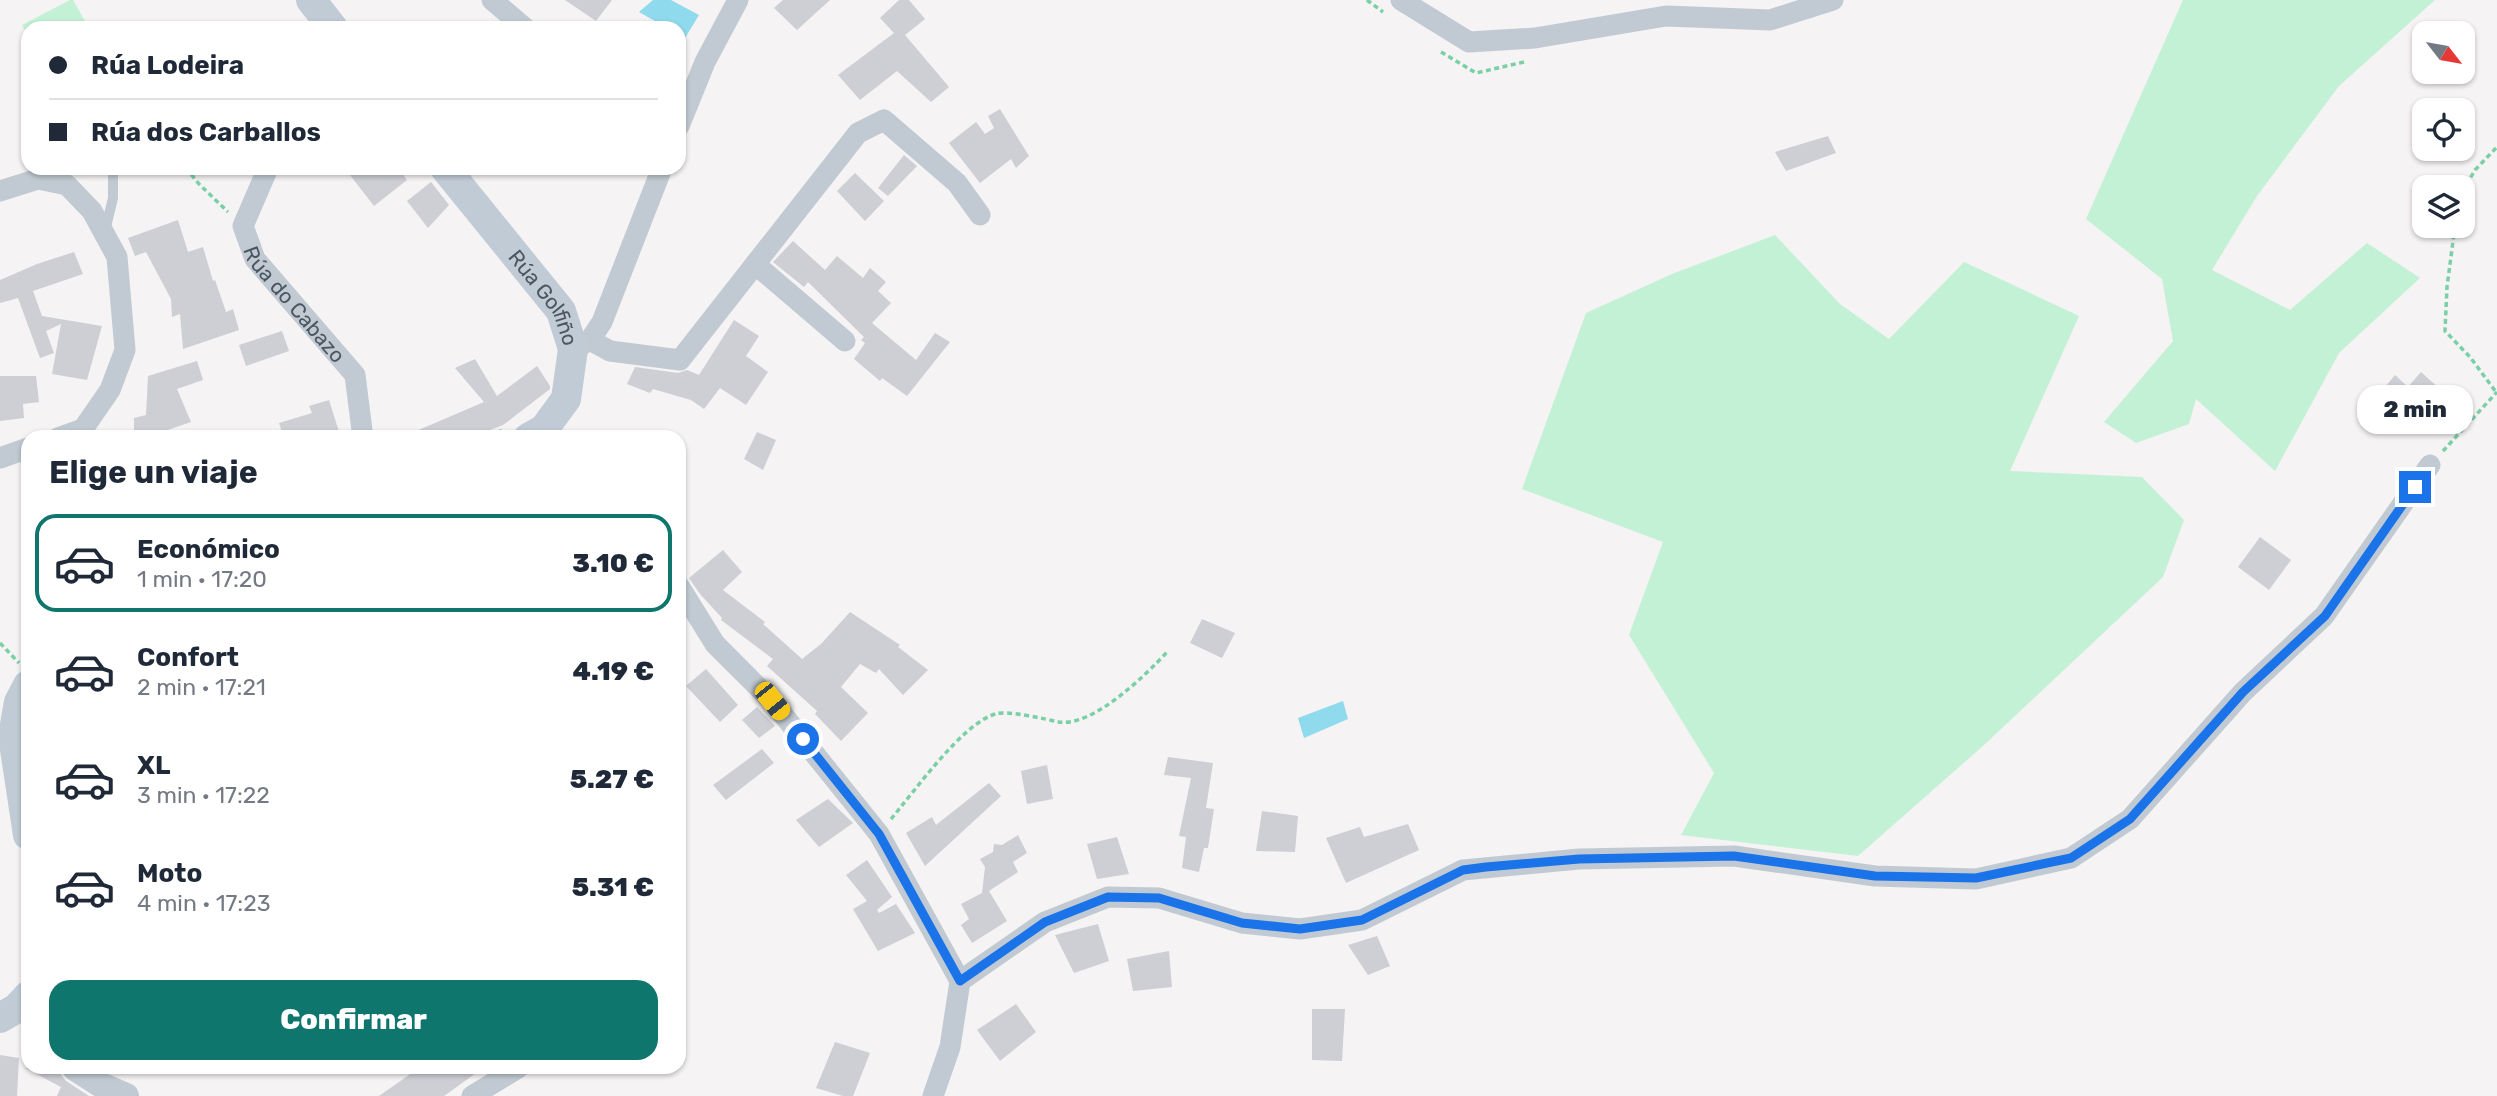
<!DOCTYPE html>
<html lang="es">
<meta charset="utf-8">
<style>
body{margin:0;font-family:Rubik,sans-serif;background:#f2f2f3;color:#1f2937;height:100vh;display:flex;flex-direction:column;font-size:26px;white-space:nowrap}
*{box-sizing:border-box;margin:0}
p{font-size:23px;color:#747a83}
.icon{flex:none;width:38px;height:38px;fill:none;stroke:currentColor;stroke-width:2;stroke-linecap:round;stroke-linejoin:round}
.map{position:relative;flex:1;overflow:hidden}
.drawer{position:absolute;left:21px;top:430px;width:665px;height:644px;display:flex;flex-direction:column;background:#fff;border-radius:21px;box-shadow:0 2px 5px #0004}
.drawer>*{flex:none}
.hud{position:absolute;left:21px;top:21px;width:665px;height:154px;border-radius:21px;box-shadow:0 2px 5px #0004;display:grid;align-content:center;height:154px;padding:0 28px;background:#fff}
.needle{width:46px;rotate:121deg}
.controls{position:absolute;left:2412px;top:21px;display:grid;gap:14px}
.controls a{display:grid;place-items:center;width:63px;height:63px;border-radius:14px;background:#fff;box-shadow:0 2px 5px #0004;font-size:35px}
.end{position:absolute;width:32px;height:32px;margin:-16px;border:9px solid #1a73e8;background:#fff;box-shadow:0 0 0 4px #fff}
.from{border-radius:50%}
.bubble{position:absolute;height:49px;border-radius:21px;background:#fff;box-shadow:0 2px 5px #0004;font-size:23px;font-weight:800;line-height:49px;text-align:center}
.car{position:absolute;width:21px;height:42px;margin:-21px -10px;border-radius:9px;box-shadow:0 0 5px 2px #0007;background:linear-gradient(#f5c518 24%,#345 0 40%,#f5c518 0 76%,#345 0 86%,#f5c518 0)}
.hud b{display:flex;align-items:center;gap:24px;height:66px;font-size:26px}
.hud b+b{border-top:2px solid #e0e1e3}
.hud i{width:18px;height:18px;background:#1f2937}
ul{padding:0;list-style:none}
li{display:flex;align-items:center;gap:21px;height:98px;margin:0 14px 10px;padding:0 14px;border:4px solid transparent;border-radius:21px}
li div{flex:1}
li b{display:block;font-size:26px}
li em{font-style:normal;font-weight:800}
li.selected{border-color:#0f766e}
li>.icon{width:63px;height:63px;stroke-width:1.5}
h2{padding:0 28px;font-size:32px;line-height:84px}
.cta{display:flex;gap:14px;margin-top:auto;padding:14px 28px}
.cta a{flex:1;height:80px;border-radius:21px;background:#0f766e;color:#fff;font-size:28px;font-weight:800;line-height:80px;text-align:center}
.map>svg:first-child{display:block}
.green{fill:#c3f1d5}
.water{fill:#90daee}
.building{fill:#cdcfd5}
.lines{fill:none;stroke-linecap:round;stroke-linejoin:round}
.path{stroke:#7ad0a6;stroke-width:3.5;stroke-dasharray:5 3.5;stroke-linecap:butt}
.service{stroke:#c1cad2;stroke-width:10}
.minor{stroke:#c1cad2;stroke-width:21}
.tertiary{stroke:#c1cad2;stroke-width:26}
.secondary{stroke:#c1cbd6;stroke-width:30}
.route{stroke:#1a73e8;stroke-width:9}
.labels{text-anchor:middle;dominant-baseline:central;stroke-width:6;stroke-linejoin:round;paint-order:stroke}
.street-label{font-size:21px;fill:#4a5661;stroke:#fff}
</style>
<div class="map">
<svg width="2497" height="1096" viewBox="0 0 2497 1096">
<rect width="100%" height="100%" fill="#f5f3f3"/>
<g class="green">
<path d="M 70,0 L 73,0 L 89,28 L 28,28 L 28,35 L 22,25 Z"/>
<path d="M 2183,0 L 2435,0 L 2339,86 L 2257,196 L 2212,270 L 2290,310 L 2367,243 L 2420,278 L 2339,353 L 2275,471 L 2196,399 L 2189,424 L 2136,443 L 2104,422 L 2173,341 L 2162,279 L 2086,219 Z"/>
<path d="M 1775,235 L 1840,304 L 1889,339 L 1964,262 L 2079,316 L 2010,471 L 2142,477 L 2184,520 L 2163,577 L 1984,745 L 1858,856 L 1681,835 L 1714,773 L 1629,635 L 1663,542 L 1522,489 L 1586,313 L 1672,274 Z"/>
</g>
<g class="water">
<path d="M 653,0 L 671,0 L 699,15 L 685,38 L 679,35 L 679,28 L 667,28 L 639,12 Z"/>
<path d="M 1343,701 L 1348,719 L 1304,738 L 1298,718 Z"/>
</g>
<g class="building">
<path d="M 565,0 L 612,0 L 596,21 Z"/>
<path d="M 783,0 L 830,0 L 797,30 L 774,8 Z"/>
<path d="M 899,0 L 909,0 L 925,19 L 905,35 L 949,87 L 931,102 L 897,71 L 860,100 L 838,75 L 894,33 L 880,18 Z"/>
<path d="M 1000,109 L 1029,156 L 1016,168 L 1011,159 L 980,183 L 949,143 L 976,122 L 985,134 L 994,128 L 988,116 Z"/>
<path d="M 1828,136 L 1836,153 L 1786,171 L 1775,152 Z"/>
<path d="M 904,155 L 917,166 L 888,196 L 878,188 Z"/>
<path d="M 359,168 L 398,168 L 407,180 L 374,206 L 350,175 Z"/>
<path d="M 855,173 L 884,201 L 865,221 L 837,191 Z"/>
<path d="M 431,182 L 449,205 L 428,228 L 407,201 Z"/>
<path d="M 178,220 L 188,252 L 203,247 L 213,281 L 215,280 L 226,312 L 233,309 L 239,330 L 183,349 L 180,314 L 172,317 L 171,299 L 146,252 L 135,256 L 128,238 Z"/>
<path d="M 793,241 L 825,270 L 837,256 L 863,278 L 870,268 L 886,282 L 878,291 L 891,303 L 872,323 L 916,360 L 935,333 L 950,342 L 907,396 L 882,378 L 880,381 L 854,359 L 865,343 L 861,340 L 864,337 L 808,282 L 804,287 L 773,262 Z"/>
<path d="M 74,252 L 83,274 L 33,291 L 42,316 L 102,326 L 87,380 L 52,374 L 61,324 L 46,331 L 54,353 L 40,358 L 18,298 L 0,303 L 0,280 L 37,264 Z"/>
<path d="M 734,320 L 759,336 L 746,356 L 768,372 L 746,405 L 720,388 L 704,409 L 691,400 L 653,389 L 650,393 L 627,384 L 635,367 L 678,373 L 687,370 L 699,375 Z"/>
<path d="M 282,331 L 289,351 L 246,366 L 239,345 Z"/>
<path d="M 475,359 L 497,396 L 537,366 L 550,386 L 550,389 L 503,425 L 469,438 L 400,438 L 484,402 L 455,368 Z"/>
<path d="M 197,361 L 203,380 L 177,389 L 191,422 L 144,438 L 134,438 L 134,418 L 146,415 L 148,376 Z"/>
<path d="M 2421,372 L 2442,391 L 2415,423 L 2380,393 L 2395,375 L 2408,387 Z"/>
<path d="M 0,376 L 36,376 L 39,402 L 23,404 L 24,418 L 0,421 Z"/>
<path d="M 329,400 L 341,438 L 284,438 L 279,423 L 312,413 L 309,406 Z"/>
<path d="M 757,432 L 776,440 L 763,470 L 744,459 Z"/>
<path d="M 2260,537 L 2291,560 L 2269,590 L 2238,567 Z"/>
<path d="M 723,550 L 742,572 L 723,590 L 765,622 L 763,624 L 802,659 L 821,644 L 850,612 L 900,645 L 898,647 L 928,670 L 903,695 L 879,669 L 876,673 L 860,664 L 841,687 L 868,713 L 841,741 L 815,714 L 817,711 L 767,666 L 773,659 L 721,620 L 722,618 L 700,594 L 689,578 Z"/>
<path d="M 1202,619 L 1235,633 L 1222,658 L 1190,643 Z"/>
<path d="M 706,669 L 738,705 L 720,722 L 686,686 Z"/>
<path d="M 757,707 L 775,726 L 759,738 L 742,720 Z"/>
<path d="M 762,749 L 774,763 L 726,800 L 713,785 Z"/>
<path d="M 1168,757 L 1213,763 L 1206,808 L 1214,809 L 1208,848 L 1204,848 L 1199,872 L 1182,868 L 1186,837 L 1179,836 L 1191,778 L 1164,775 Z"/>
<path d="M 1047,765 L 1053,799 L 1027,804 L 1021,771 Z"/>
<path d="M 989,783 L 1001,796 L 925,866 L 906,833 L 932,817 L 936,825 Z"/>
<path d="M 828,799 L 853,823 L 819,847 L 796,820 Z"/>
<path d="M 1262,811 L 1298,816 L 1295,852 L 1256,851 Z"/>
<path d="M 1408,824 L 1419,850 L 1346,883 L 1326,838 L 1360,827 L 1364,837 Z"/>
<path d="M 1018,835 L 1027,853 L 1013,862 L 1018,872 L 989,891 L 1007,921 L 972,943 L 961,925 L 969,919 L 961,904 L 982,893 L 985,867 L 980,859 L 993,852 L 994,844 L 1002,845 Z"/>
<path d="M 1117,837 L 1129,874 L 1097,879 L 1087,844 Z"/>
<path d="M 867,860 L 892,897 L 877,910 L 879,913 L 896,904 L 915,933 L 878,951 L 853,909 L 867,901 L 846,875 Z"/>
<path d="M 1098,924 L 1109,961 L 1074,973 L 1055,935 Z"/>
<path d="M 1377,936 L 1390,966 L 1368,975 L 1348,945 Z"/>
<path d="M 1169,951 L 1172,987 L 1133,991 L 1127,959 Z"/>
<path d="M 1016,1004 L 1036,1032 L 1000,1061 L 977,1030 Z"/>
<path d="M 1312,1009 L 1345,1009 L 1342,1061 L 1312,1060 Z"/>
<path d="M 835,1042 L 870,1053 L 853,1096 L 843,1096 L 816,1088 Z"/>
<path d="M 0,1055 L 19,1058 L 17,1096 L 0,1096 Z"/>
<path d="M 25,1068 L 59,1068 L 61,1075 L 66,1081 L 89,1096 L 57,1096 L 61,1087 Z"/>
<path d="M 419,1068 L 483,1068 L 444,1096 L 379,1096 Z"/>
</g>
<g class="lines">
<g class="path">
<path d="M 1367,0 L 1383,12"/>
<path d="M 1441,52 L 1476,73 L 1524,62"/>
<path d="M 186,168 L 199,184 L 228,212"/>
<path d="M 2462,192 L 2475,170 L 2497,147"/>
<path d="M 2455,226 L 2447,287 L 2445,331 L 2470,357 L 2496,392"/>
<path d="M 481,438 L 504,430"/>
<path d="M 2443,451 L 2497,392"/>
<path d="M 0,643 L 19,663"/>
<path d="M 891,819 C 914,792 962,724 995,714 C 1007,710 1045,719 1059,722 C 1093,727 1146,675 1168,651"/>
</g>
<path class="service" d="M 105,231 L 113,198 L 113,168"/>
<g class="minor">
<path d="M 492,0 L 525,28"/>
<path d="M 1401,0 L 1469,42 L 1535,38 L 1666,16 L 1770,20 L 1833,0"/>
<path d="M 679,126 L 705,62 L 738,0"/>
<path id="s1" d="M 268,168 L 243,226 L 255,259 L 355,375 L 363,438"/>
<path d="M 0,191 L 38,179 L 67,185 L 92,211 L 117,257 L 125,350 L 110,390 L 83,429"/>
<path d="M 755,264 L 845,341"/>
<path d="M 590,340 L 610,351 L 680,360 L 858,133 L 884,120 L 957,183 L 980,215"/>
<path d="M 578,347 L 590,340 L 602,322 L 662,168"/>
<path d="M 58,438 L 83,429"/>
<path d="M 0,458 L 28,448"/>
<path d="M 679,586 L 715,644 L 772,701 L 879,834 L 960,981 L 950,1047 L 933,1096"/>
<path d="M 960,981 L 1045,922 L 1108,897 L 1159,898 L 1242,923 L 1300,929 L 1362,920 L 1463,870 L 1579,859 L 1734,856 L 1875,876 L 1976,879 L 2071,858 L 2130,819 L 2243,692 L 2324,616 L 2430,465"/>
<path d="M 472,1096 L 518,1068"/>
</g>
<path class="tertiary" d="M 75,1068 L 103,1086 L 126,1096"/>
<g class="secondary">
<path d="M 311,0 L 333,28"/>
<path id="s2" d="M 445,168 L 561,311 L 573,349 L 566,399 L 544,429 L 528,438"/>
<path d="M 28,685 L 19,702 L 13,736 L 28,835"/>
<path d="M 0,1018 L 17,1008 L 28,996"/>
</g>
</g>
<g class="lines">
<path class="route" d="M 803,739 L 879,834 L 960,981 L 1045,922 L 1108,897 L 1159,898 L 1242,923 L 1300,929 L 1362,920 L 1463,870 L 1486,867 L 1579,859 L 1734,856 L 1875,876 L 1976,878 L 2071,858 L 2130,819 L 2243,692 L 2325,616 L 2415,487"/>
</g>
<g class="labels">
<g class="street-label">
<text stroke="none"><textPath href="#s2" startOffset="164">Rúa Golfiño</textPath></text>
<text stroke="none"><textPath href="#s1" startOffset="158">Rúa do Cabazo</textPath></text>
</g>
</g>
</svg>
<div class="controls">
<a><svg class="needle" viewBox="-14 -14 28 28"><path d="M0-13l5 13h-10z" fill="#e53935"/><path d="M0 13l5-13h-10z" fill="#747a83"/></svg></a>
<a><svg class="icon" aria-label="locate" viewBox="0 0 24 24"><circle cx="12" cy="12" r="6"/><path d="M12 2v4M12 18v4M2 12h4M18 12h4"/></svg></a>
<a><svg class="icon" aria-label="layers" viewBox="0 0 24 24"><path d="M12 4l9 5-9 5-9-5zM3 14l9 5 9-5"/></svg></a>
</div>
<i class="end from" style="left:803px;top:739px"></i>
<i class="end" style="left:2415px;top:487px"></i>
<div class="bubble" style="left:2357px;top:385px;width:116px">2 min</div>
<i class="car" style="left:772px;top:701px;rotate:141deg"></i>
<div class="hud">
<b><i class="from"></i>Rúa Lodeira</b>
<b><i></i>Rúa dos Carballos</b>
</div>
<section class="drawer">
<h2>Elige un viaje</h2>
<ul>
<li class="selected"><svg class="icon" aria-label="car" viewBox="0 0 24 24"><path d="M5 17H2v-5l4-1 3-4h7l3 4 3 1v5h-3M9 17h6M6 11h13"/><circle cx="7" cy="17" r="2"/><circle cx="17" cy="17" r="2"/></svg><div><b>Económico</b><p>1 min · 17:20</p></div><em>3.10 €</em></li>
<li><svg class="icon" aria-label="car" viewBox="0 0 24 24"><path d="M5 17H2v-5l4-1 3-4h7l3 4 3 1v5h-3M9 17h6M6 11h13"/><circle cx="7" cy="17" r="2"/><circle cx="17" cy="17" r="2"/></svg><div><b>Confort</b><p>2 min · 17:21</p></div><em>4.19 €</em></li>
<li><svg class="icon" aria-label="car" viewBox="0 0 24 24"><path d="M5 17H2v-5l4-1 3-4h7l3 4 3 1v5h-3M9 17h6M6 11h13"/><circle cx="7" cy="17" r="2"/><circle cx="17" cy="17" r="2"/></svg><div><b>XL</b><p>3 min · 17:22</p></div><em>5.27 €</em></li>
<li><svg class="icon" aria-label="car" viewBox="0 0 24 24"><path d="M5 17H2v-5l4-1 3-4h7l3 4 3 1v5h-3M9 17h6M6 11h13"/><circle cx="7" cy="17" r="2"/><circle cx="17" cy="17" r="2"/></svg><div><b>Moto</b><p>4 min · 17:23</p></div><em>5.31 €</em></li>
</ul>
<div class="cta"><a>Confirmar</a></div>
</section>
</div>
